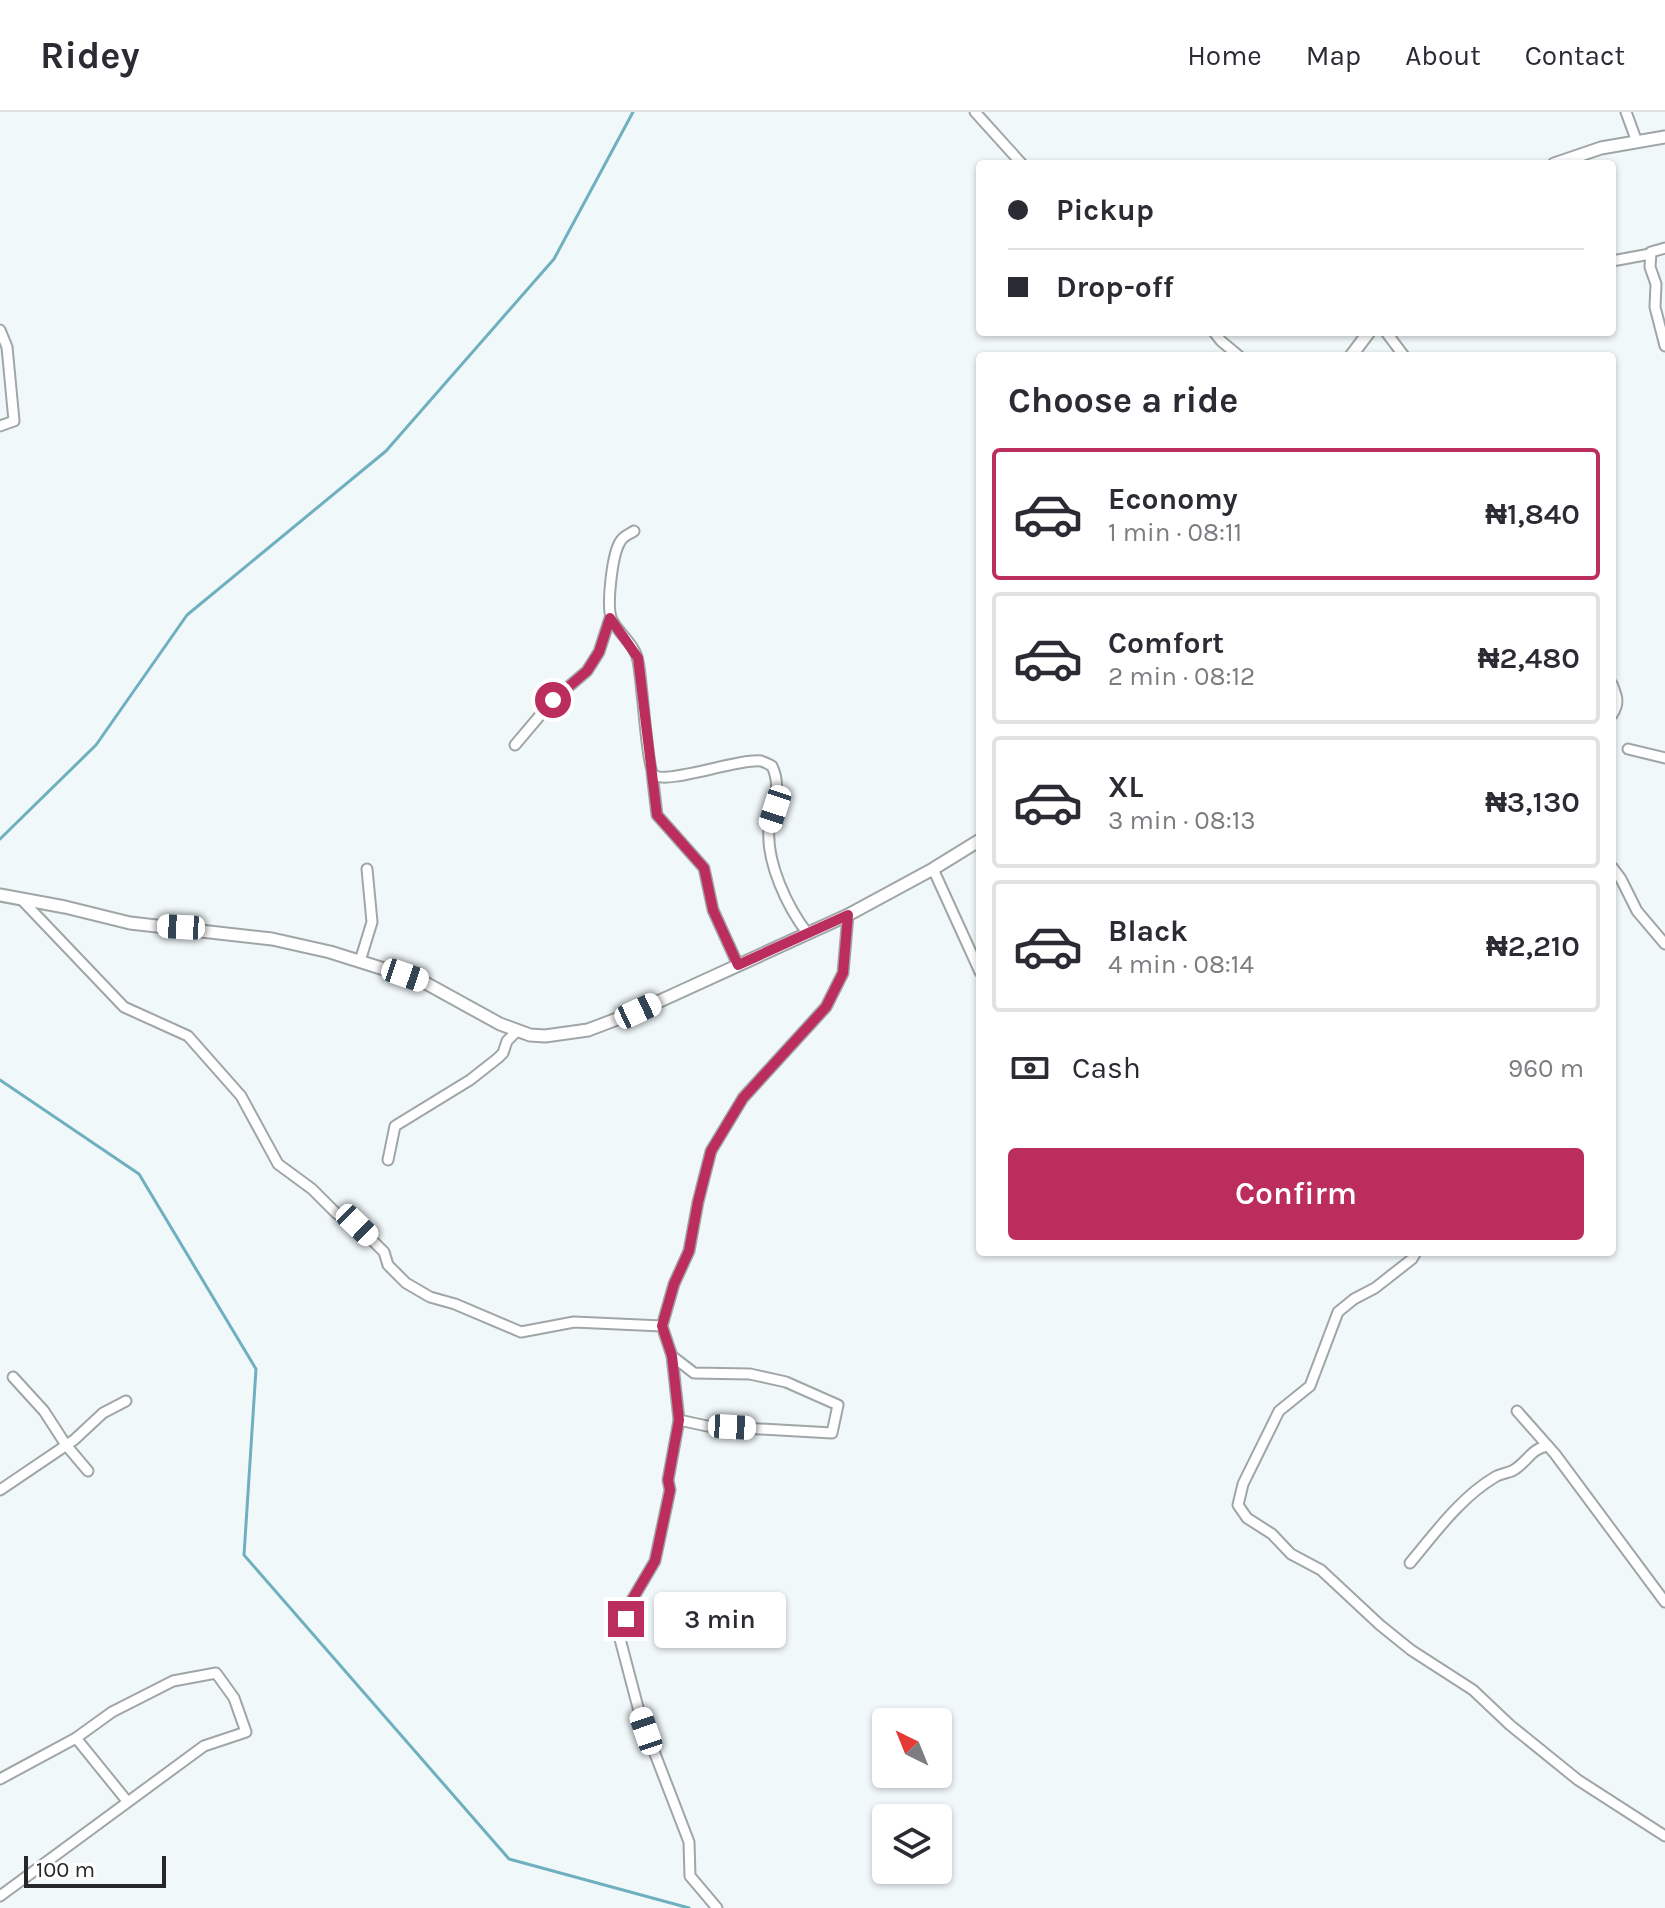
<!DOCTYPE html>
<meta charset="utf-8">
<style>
body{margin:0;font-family:Karla,sans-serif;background:#f7f7f7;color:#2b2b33;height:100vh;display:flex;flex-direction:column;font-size:30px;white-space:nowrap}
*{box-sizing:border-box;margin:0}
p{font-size:26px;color:#7c7c81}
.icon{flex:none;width:44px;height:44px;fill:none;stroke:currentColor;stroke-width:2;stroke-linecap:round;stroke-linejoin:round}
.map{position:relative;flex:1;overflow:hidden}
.sheet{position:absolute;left:976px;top:240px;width:640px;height:904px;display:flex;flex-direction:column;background:#fff;border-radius:8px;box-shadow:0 2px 6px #0004}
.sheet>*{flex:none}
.top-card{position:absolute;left:976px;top:48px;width:640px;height:176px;border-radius:8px;box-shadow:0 2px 6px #0004;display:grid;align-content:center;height:176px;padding:0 32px;background:#fff}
.needle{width:52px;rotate:317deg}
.tools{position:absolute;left:872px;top:1596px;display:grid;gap:16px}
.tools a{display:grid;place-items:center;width:80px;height:80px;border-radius:8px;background:#fff;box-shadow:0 2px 6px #0004;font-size:40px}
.scale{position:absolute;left:24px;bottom:20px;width:142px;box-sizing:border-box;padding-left:8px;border:4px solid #252728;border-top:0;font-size:22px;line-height:28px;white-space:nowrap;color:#252728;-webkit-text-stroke:6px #fff;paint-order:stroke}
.end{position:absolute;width:36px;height:36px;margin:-18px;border:10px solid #bb2d5c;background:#fff;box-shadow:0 0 0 4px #fff}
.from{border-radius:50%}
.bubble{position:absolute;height:56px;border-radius:8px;background:#fff;box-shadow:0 2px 6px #0004;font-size:26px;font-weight:600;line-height:56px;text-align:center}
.car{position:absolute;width:24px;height:48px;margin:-24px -12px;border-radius:10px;box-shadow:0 0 6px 2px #0007;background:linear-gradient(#fff 24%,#345 0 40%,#fff 0 76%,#345 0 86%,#fff 0)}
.top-card b{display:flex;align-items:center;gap:28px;height:76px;font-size:30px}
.top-card b+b{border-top:2px solid #e1e1e2}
.top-card i{width:20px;height:20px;background:#2b2b33}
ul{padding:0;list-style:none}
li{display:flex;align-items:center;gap:24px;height:132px;margin:0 16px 12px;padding:0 16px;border:4px solid #e1e1e2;border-radius:8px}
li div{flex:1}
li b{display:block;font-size:30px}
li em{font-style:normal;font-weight:600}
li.active{border-color:#bb2d5c}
li>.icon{width:72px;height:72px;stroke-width:1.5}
h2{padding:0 32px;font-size:36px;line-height:96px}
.pay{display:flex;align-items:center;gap:20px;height:88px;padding:0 32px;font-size:30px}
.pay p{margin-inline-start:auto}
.action{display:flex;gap:16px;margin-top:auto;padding:16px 32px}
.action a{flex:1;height:92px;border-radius:8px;background:#bb2d5c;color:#fff;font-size:32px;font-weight:600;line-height:92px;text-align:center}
header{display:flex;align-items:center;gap:48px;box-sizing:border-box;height:112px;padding:0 40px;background:#fff;border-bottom:2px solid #e1e1e2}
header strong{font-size:38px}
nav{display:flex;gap:44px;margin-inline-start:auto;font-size:28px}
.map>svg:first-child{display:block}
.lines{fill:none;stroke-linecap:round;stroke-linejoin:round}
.stream{stroke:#6eafc0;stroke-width:3}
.minor-casing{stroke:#a0a6a7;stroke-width:13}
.tertiary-casing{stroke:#a0a6a7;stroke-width:15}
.minor{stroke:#fff;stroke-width:9}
.tertiary{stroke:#fff;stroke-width:11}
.route{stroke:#bb2d5c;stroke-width:10}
</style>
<header>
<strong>Ridey</strong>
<nav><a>Home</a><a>Map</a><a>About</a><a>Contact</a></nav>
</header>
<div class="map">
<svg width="1665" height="1796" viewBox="0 0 1665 1796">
<rect width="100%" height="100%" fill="#f1f8f9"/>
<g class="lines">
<g class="stream">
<path d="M 0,727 L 96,633 L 187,503 L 386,339 L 554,147 L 633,0"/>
<path d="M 0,968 L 139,1062 L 256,1257 L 244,1443 L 509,1747 L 689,1796"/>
</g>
<defs>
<g id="minor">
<path d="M 975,0 L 1022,52"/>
<path d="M 1626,0 L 1637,30"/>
<path d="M 1665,136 L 1651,140 L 1650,155 L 1656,172 L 1655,195 L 1665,234"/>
<path d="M 1612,149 L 1650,142"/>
<path d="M 0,218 L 7,235 L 14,309 L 0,314"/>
<path d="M 1214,220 L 1221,229 L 1239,244"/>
<path d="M 1386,220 L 1404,244"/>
<path d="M 634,419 C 628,423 623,424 620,430 C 612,443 606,496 612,508 C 619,522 635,532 638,549 C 642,566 647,657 654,663 C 665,673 740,646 761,649 C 765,650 768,652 772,654 C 783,678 771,693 769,716 C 766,750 787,795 808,822"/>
<path d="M 1612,572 C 1617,584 1620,591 1612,603"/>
<path d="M 515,633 L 553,588 L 587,559 L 599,540 L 610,506"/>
<path d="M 1628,637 L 1665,646"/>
<path d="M 652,661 L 657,703 L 704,756 L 713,798 L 738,853"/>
<path d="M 1612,755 L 1621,767 L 1637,799 L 1665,832"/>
<path d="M 933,757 L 980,860"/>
<path d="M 21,787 L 124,895 L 188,924 L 241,984 L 278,1052 L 312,1077 L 336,1101 L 357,1113 L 384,1140 L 388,1153 L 406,1171 L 430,1185 L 455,1192 L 521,1220 L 574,1210 L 662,1214"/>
<path d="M 360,849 L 372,810 L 367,757"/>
<path d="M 388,1048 L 395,1014 L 470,968 L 498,946 L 503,941 L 507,929 L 517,919"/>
<path d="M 1416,1140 L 1412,1147 L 1375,1176 L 1354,1187 L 1338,1200 L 1310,1274 L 1279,1299 L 1243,1372 L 1238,1393 L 1247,1406 L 1272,1422 L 1291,1442 L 1321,1458 L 1380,1513 L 1411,1538 L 1473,1578 L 1510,1613 L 1578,1668 L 1665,1724"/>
<path d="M 672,1244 L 694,1261 L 750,1262 L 786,1270 L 838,1293 L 832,1321 L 707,1314 L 679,1308"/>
<path d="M 13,1265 L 44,1299 L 66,1333 L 88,1359"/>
<path d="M 1517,1299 L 1555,1342 L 1665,1490"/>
<path d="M 0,1378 L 74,1328 L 103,1301 L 126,1289"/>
<path d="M 1410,1451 C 1435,1421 1461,1385 1495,1365 C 1500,1362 1507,1361 1512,1359 C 1527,1351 1531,1336 1548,1334"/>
<path d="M 0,1667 L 76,1626"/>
<path d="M 0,1784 L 204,1634 L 246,1620 L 234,1586 L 216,1561 L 173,1569 L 112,1600 L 76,1626 L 127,1689"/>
<path d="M 717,1796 L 690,1764 L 689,1730 L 640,1603 L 620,1527 L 632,1488 L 655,1449 L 670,1378 L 668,1368 L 679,1308 L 672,1244 L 662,1214 L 674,1172 L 689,1139 L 698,1090 L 711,1039 L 743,986 L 826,895 L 843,861 L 848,803"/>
</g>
<g id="tertiary">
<path d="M 1554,52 L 1601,36 L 1665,25"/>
<path d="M 1351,244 L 1369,220"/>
<path d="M 0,783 L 65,795 L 130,811 L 272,827 L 330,840 L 422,869 L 500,912 L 530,923 L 545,924 L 588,918 L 638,899 L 848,803 L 933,757 L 980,728"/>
</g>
</defs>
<use href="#minor" class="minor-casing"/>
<use href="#tertiary" class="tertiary-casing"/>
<use href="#minor" class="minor"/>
<use href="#tertiary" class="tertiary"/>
</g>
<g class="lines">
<path class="route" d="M 553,588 L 587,559 L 599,540 L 610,506 L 638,546 L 657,703 L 704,756 L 713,798 L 738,853 L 848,803 L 843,861 L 826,895 L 743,986 L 711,1039 L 698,1090 L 689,1139 L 674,1172 L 662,1214 L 672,1244 L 679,1308 L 668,1368 L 670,1378 L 655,1449 L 632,1488 L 626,1507"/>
</g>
</svg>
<div class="tools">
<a><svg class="needle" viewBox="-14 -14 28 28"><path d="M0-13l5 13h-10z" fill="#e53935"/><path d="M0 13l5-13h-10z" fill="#7c7c81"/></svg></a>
<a><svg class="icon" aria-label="layers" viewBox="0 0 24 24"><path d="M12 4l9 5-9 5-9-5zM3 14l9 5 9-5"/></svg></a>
</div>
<div class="scale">100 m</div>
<i class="end from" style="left:553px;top:588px"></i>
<i class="end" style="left:626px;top:1507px"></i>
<div class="bubble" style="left:654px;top:1480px;width:132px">3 min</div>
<i class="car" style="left:775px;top:697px;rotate:198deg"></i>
<i class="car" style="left:181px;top:815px;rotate:273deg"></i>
<i class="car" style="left:405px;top:863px;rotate:109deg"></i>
<i class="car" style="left:638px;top:899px;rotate:65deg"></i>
<i class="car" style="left:357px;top:1113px;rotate:134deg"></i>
<i class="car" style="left:732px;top:1315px;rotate:93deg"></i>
<i class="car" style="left:646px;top:1619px;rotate:341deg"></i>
<div class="top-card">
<b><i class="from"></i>Pickup</b>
<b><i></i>Drop-off</b>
</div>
<section class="sheet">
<h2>Choose a ride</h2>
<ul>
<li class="active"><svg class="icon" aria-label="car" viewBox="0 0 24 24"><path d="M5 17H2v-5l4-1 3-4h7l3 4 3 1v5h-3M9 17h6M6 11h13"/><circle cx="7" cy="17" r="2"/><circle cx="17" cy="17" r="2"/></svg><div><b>Economy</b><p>1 min · 08:11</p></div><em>₦1,840</em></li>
<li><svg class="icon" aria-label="car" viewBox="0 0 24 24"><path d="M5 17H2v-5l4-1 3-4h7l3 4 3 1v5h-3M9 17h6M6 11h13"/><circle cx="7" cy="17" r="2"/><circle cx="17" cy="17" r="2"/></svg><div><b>Comfort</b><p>2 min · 08:12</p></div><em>₦2,480</em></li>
<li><svg class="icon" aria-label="car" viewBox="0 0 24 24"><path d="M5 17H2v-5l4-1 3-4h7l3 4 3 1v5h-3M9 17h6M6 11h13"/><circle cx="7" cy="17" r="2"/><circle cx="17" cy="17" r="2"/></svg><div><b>XL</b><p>3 min · 08:13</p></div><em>₦3,130</em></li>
<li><svg class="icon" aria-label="car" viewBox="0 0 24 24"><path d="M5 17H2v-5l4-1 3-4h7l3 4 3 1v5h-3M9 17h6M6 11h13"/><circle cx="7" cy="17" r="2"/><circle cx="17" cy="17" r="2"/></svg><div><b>Black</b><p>4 min · 08:14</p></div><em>₦2,210</em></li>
</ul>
<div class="pay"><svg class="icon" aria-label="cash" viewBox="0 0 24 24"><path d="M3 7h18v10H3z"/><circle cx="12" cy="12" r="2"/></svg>Cash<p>960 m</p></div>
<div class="action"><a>Confirm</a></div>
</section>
</div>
